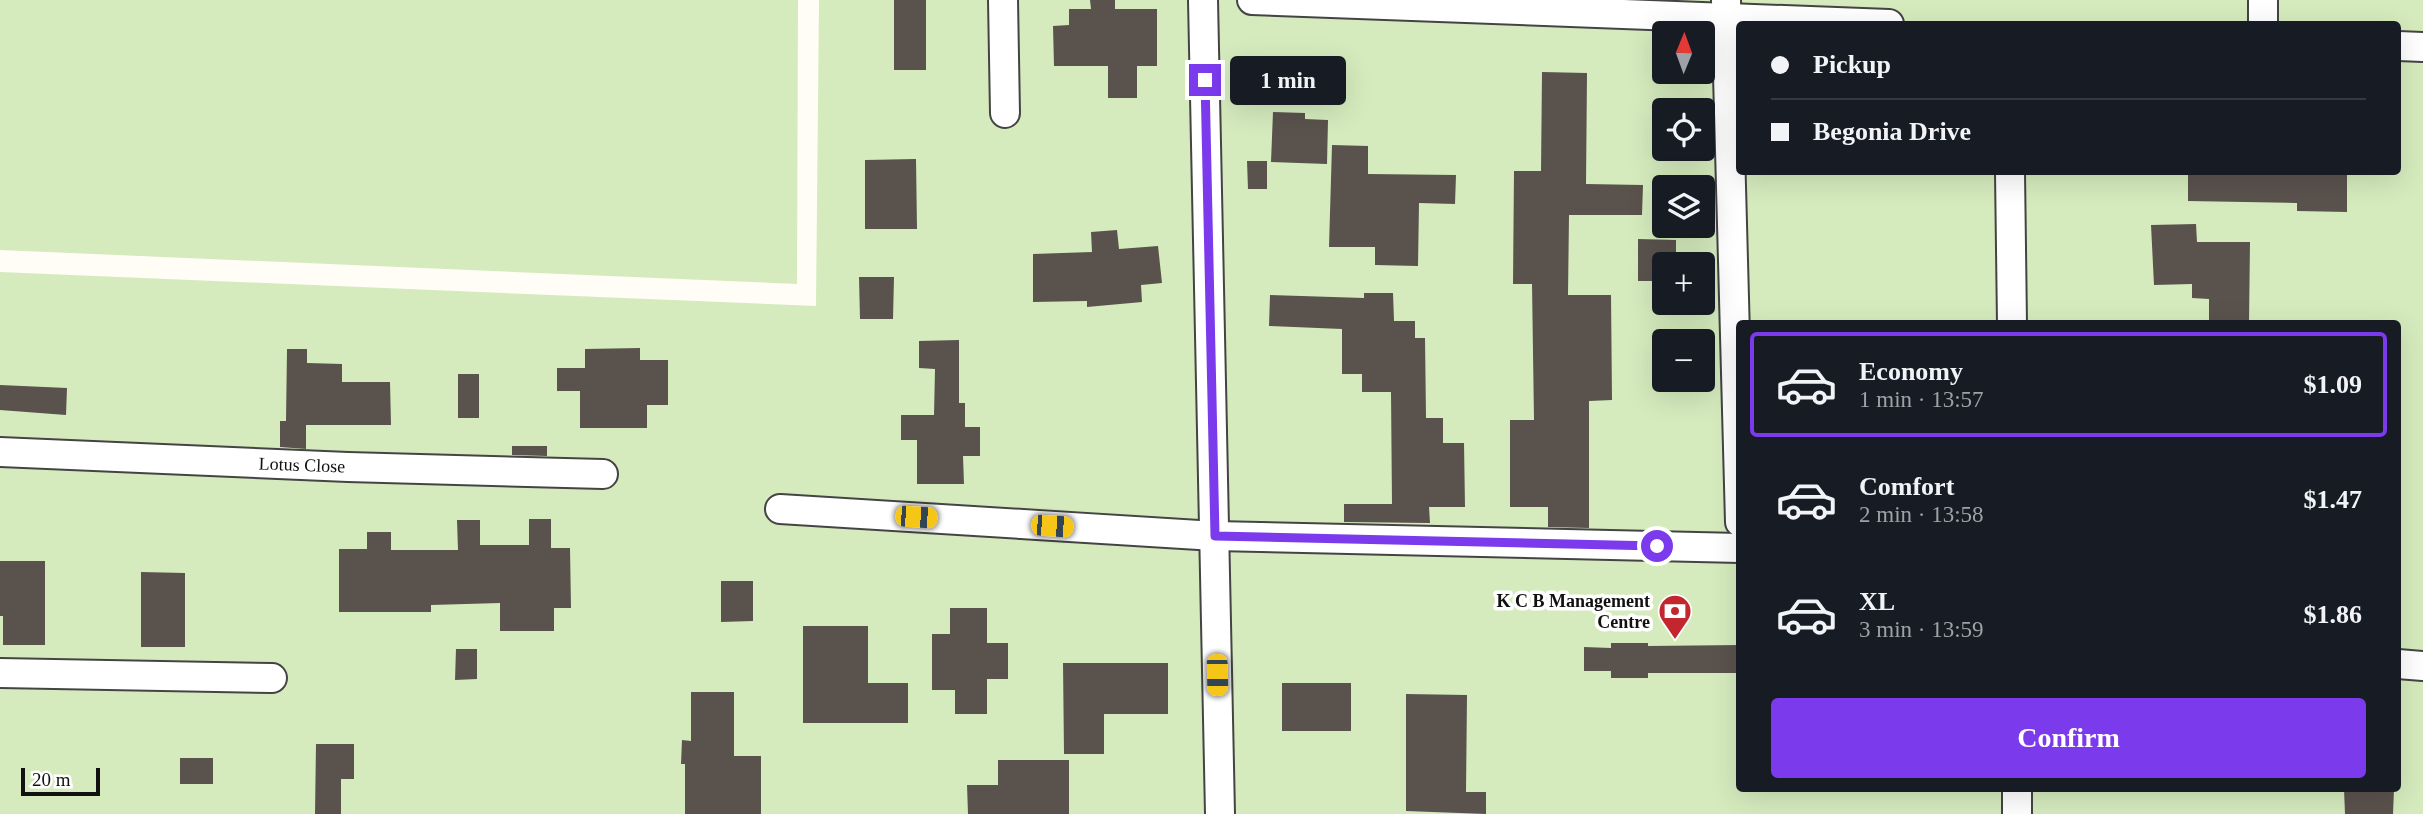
<!DOCTYPE html>
<meta charset="utf-8">
<style>
body{margin:0;font-family:Georgia,serif;background:#242831;color:#f1f3f6;height:100vh;display:flex;flex-direction:column;font-size:26px;white-space:nowrap}
*{box-sizing:border-box;margin:0}
p{font-size:23px;color:#9ea1a6}
.icon{flex:none;width:38px;height:38px;fill:none;stroke:currentColor;stroke-width:2;stroke-linecap:round;stroke-linejoin:round}
.map{position:relative;flex:1;overflow:hidden}
.details{position:absolute;left:1736px;top:320px;width:665px;height:472px;display:flex;flex-direction:column;background:#171b24;border-radius:7px;box-shadow:0 7px 28px #0002}
.details>*{flex:none}
.hud{position:absolute;left:1736px;top:21px;width:665px;height:154px;border-radius:7px;box-shadow:0 7px 28px #0002;display:grid;align-content:center;height:154px;padding:0 35px;background:#171b24}
.needle{width:46px;rotate:1deg}
.fabs{position:absolute;left:1652px;top:21px;display:grid;gap:14px}
.fabs a{display:grid;place-items:center;width:63px;height:63px;border-radius:7px;background:#171b24;box-shadow:0 7px 28px #0002;font-size:35px}
.scale{position:absolute;left:21px;bottom:18px;width:79px;box-sizing:border-box;padding-left:7px;border:4px solid #111;border-top:0;font-size:19px;line-height:24px;white-space:nowrap;color:#111;-webkit-text-stroke:5px #fff;paint-order:stroke}
.end{position:absolute;width:32px;height:32px;margin:-16px;border:9px solid #7c3aed;background:#fff;box-shadow:0 0 0 4px #fff}
.from{border-radius:50%}
.bubble{position:absolute;height:49px;border-radius:7px;background:#171b24;box-shadow:0 7px 28px #0002;font-size:23px;font-weight:600;line-height:49px;text-align:center}
.car{position:absolute;width:21px;height:42px;margin:-21px -10px;border-radius:9px;box-shadow:0 0 5px 2px #0007;background:linear-gradient(#f5c518 24%,#345 0 40%,#f5c518 0 76%,#345 0 86%,#f5c518 0)}
.hud b{display:flex;align-items:center;gap:24px;height:66px;font-size:26px}
.hud b+b{border-top:2px solid #363941}
.hud i{width:18px;height:18px;background:#f1f3f6}
ul{padding:12px 0 0;list-style:none}
li{display:flex;align-items:center;gap:21px;height:105px;margin:0 14px 10px;padding:0 21px;border:4px solid transparent;border-radius:7px}
li div{flex:1}
li b{display:block;font-size:26px}
li em{font-style:normal;font-weight:600}
li.on{border-color:#7c3aed}
li>.icon{width:63px;height:63px;stroke-width:1.5}
.button{display:flex;gap:14px;margin-top:auto;padding:14px 35px}
.button a{flex:1;height:80px;border-radius:7px;background:#7c3aed;color:#fff;font-size:28px;font-weight:600;line-height:80px;text-align:center}
.map>svg:first-child{display:block}
.green{fill:#d5ebbd;fill-rule:evenodd}
.building{fill:#5a524d}
.lines{fill:none;stroke-linecap:round;stroke-linejoin:round}
.street-casing{stroke:#444;stroke-width:32}
.street{stroke:#fff;stroke-width:28}
.route{stroke:#7c3aed;stroke-width:9}
.labels{text-anchor:middle;dominant-baseline:central;stroke-width:7;stroke-linejoin:round;paint-order:stroke}
.street-label{font-size:18px;fill:#111;stroke:#fff}
.poi-label{font-size:18px;font-weight:bold;fill:#111;stroke:#fff;text-anchor:end}
</style>
<div class="map">
<svg width="2423" height="814" viewBox="0 0 2423 814">
<rect width="100%" height="100%" fill="#fffdf5"/>
<g class="green">
<path d="M 0,0 L 798,0 L 797,284 L 0,250 Z"/>
<path d="M 819,0 L 2423,0 L 2423,814 L 0,814 L 0,272 L 816,306 ZM 1740,24 L 2398,24 L 2398,172 L 1740,172 ZM 1664,33 L 1703,33 L 1703,72 L 1664,72 ZM 1664,110 L 1703,110 L 1703,149 L 1664,149 ZM 1664,187 L 1703,187 L 1703,226 L 1664,226 ZM 1664,264 L 1703,264 L 1703,303 L 1664,303 ZM 1740,324 L 2398,324 L 2398,789 L 1740,789 ZM 1664,341 L 1703,341 L 1703,380 L 1664,380 Z"/>
</g>
<g class="building">
<rect x="894" y="0" width="32" height="70"/>
<path d="M 1090,0 L 1115,0 L 1115,9 L 1157,9 L 1157,66 L 1137,66 L 1137,98 L 1108,98 L 1108,66 L 1054,66 L 1053,26 L 1069,25 L 1069,9 L 1091,9 Z"/>
<path d="M 1542,72 L 1587,73 L 1586,184 L 1643,185 L 1642,215 L 1569,215 L 1568,295 L 1611,295 L 1612,400 L 1589,401 L 1589,528 L 1548,527 L 1548,507 L 1510,507 L 1510,420 L 1534,420 L 1532,284 L 1513,284 L 1514,171 L 1541,171 Z"/>
<path d="M 1273,112 L 1305,113 L 1305,119 L 1328,120 L 1327,164 L 1271,162 Z"/>
<path d="M 1332,145 L 1368,146 L 1368,174 L 1456,175 L 1455,204 L 1419,203 L 1418,266 L 1375,265 L 1375,247 L 1329,247 Z"/>
<path d="M 916,159 L 917,229 L 865,229 L 865,160 Z"/>
<path d="M 1247,161 L 1267,161 L 1267,189 L 1248,189 Z"/>
<path d="M 2188,172 L 2347,173 L 2347,212 L 2297,211 L 2297,203 L 2188,201 Z"/>
<path d="M 2196,224 L 2197,242 L 2250,242 L 2249,324 L 2209,323 L 2209,299 L 2192,298 L 2192,284 L 2154,285 L 2151,225 Z"/>
<path d="M 1117,230 L 1119,249 L 1158,246 L 1162,283 L 1141,285 L 1142,302 L 1087,307 L 1087,301 L 1033,302 L 1033,254 L 1092,252 L 1091,232 Z"/>
<path d="M 1638,239 L 1676,240 L 1676,264 L 1664,264 L 1664,281 L 1638,281 Z"/>
<path d="M 859,277 L 894,277 L 893,319 L 860,319 Z"/>
<path d="M 1364,293 L 1393,293 L 1394,321 L 1415,321 L 1415,338 L 1425,338 L 1426,418 L 1443,418 L 1443,443 L 1464,443 L 1465,507 L 1429,507 L 1430,523 L 1344,522 L 1344,504 L 1392,504 L 1391,392 L 1362,392 L 1362,374 L 1342,374 L 1342,329 L 1269,326 L 1270,295 L 1364,298 Z"/>
<path d="M 959,340 L 959,403 L 965,403 L 965,427 L 980,427 L 980,456 L 963,456 L 964,484 L 917,484 L 917,440 L 901,440 L 901,415 L 934,415 L 935,369 L 919,368 L 919,341 Z"/>
<path d="M 640,348 L 640,360 L 668,360 L 668,405 L 647,405 L 647,428 L 580,428 L 580,391 L 557,391 L 557,368 L 585,368 L 585,349 Z"/>
<path d="M 287,349 L 307,349 L 307,363 L 342,364 L 342,382 L 390,382 L 391,425 L 306,425 L 306,449 L 280,447 L 280,421 L 286,421 Z"/>
<rect x="458" y="374" width="21" height="44"/>
<path d="M 0,385 L 67,388 L 66,415 L 0,410 Z"/>
<path d="M 512,446 L 547,446 L 547,456 L 512,455 Z"/>
<path d="M 529,519 L 551,519 L 551,548 L 570,548 L 571,608 L 554,608 L 554,631 L 500,631 L 500,603 L 431,605 L 431,612 L 339,612 L 339,549 L 367,549 L 367,532 L 391,532 L 391,550 L 458,550 L 457,520 L 480,520 L 480,545 L 529,545 Z"/>
<path d="M 0,561 L 45,561 L 45,645 L 3,645 L 3,616 L 0,616 Z"/>
<path d="M 141,572 L 185,573 L 185,647 L 141,647 Z"/>
<path d="M 721,581 L 753,581 L 753,621 L 721,622 Z"/>
<path d="M 950,608 L 987,608 L 987,643 L 1008,643 L 1008,679 L 987,679 L 987,714 L 955,714 L 955,690 L 932,690 L 932,634 L 950,634 Z"/>
<path d="M 803,626 L 868,626 L 868,683 L 908,683 L 908,723 L 803,723 Z"/>
<path d="M 1611,643 L 1648,643 L 1648,646 L 1740,645 L 1740,673 L 1648,673 L 1648,678 L 1611,678 L 1611,671 L 1584,671 L 1584,647 L 1611,648 Z"/>
<path d="M 456,649 L 477,649 L 477,679 L 455,680 Z"/>
<path d="M 1063,663 L 1168,663 L 1168,714 L 1104,714 L 1104,754 L 1064,754 Z"/>
<rect x="1282" y="683" width="69" height="48"/>
<path d="M 691,692 L 734,692 L 734,756 L 761,756 L 761,814 L 685,814 L 685,764 L 681,764 L 682,740 L 691,741 Z"/>
<path d="M 1406,694 L 1467,695 L 1466,792 L 1486,792 L 1486,814 L 1406,811 Z"/>
<path d="M 316,744 L 354,744 L 354,779 L 341,779 L 341,814 L 315,814 Z"/>
<rect x="180" y="758" width="33" height="26"/>
<path d="M 998,760 L 1069,760 L 1069,814 L 968,814 L 967,785 L 998,785 Z"/>
<path d="M 2344,789 L 2394,789 L 2393,814 L 2345,814 Z"/>
</g>
<g class="lines">
<defs>
<g id="street">
<path d="M 1003,0 L 1005,113"/>
<path d="M 1203,0 L 1220,814"/>
<path d="M 1252,0 L 1889,24"/>
<path d="M 1726,0 L 1740,522"/>
<path d="M 2263,0 L 2263,24"/>
<path d="M 2398,46 L 2423,47"/>
<path d="M 2010,172 L 2012,324"/>
<path d="M 0,452 L 348,467 L 603,474"/>
<path d="M 780,509 L 1215,536 L 1740,548"/>
<path d="M 2398,664 L 2423,666"/>
<path d="M 0,673 L 272,678"/>
<path d="M 2017,789 L 2017,814"/>
</g>
</defs>
<use href="#street" class="street-casing"/>
<use href="#street" class="street"/>
</g>
<g class="lines">
<path class="route" d="M 1205,80 L 1215,536 L 1657,546"/>
</g>
<defs>
<symbol id="bank-pin" viewBox="-11 -11 22 30"><path d="M0 17L-7.5 6A9.5 9.5 0 1 1 7.5 6Z" fill="#c4262e" stroke="#fff"/><path d="M-6-4H6V4H-6ZM0-2.3a2.3 2.3 0 1 0 0 4.6a2.3 2.3 0 1 0 0-4.6Z" fill="#fff"/></symbol>
</defs>
<g fill-rule="evenodd">
<use href="#bank-pin" x="1656" y="592" width="38" height="52"/>
</g>
<g class="labels">
<g class="street-label">
<text transform="translate(302 465) rotate(2)">Lotus Close</text>
</g>
<g class="poi-label">
<text x="1650" y="601">K C B Management<tspan x="1650" dy="21">Centre</tspan></text>
</g>
</g>
</svg>
<div class="fabs">
<a><svg class="needle" viewBox="-14 -14 28 28"><path d="M0-13l5 13h-10z" fill="#e53935"/><path d="M0 13l5-13h-10z" fill="#9ea1a6"/></svg></a>
<a><svg class="icon" aria-label="locate" viewBox="0 0 24 24"><circle cx="12" cy="12" r="6"/><path d="M12 2v4M12 18v4M2 12h4M18 12h4"/></svg></a>
<a><svg class="icon" aria-label="layers" viewBox="0 0 24 24"><path d="M12 4l9 5-9 5-9-5zM3 14l9 5 9-5"/></svg></a>
<a>+</a>
<a>−</a>
</div>
<div class="scale">20 m</div>
<i class="end from" style="left:1657px;top:546px"></i>
<i class="end" style="left:1205px;top:80px"></i>
<div class="bubble" style="left:1230px;top:56px;width:116px">1 min</div>
<i class="car" style="left:916px;top:517px;rotate:94deg"></i>
<i class="car" style="left:1052px;top:526px;rotate:94deg"></i>
<i class="car" style="left:1217px;top:675px;rotate:179deg"></i>
<div class="hud">
<b><i class="from"></i>Pickup</b>
<b><i></i>Begonia Drive</b>
</div>
<section class="details">
<ul>
<li class="on"><svg class="icon" aria-label="car" viewBox="0 0 24 24"><path d="M5 17H2v-5l4-1 3-4h7l3 4 3 1v5h-3M9 17h6M6 11h13"/><circle cx="7" cy="17" r="2"/><circle cx="17" cy="17" r="2"/></svg><div><b>Economy</b><p>1 min · 13:57</p></div><em>$1.09</em></li>
<li><svg class="icon" aria-label="car" viewBox="0 0 24 24"><path d="M5 17H2v-5l4-1 3-4h7l3 4 3 1v5h-3M9 17h6M6 11h13"/><circle cx="7" cy="17" r="2"/><circle cx="17" cy="17" r="2"/></svg><div><b>Comfort</b><p>2 min · 13:58</p></div><em>$1.47</em></li>
<li><svg class="icon" aria-label="car" viewBox="0 0 24 24"><path d="M5 17H2v-5l4-1 3-4h7l3 4 3 1v5h-3M9 17h6M6 11h13"/><circle cx="7" cy="17" r="2"/><circle cx="17" cy="17" r="2"/></svg><div><b>XL</b><p>3 min · 13:59</p></div><em>$1.86</em></li>
</ul>
<div class="button"><a>Confirm</a></div>
</section>
</div>
